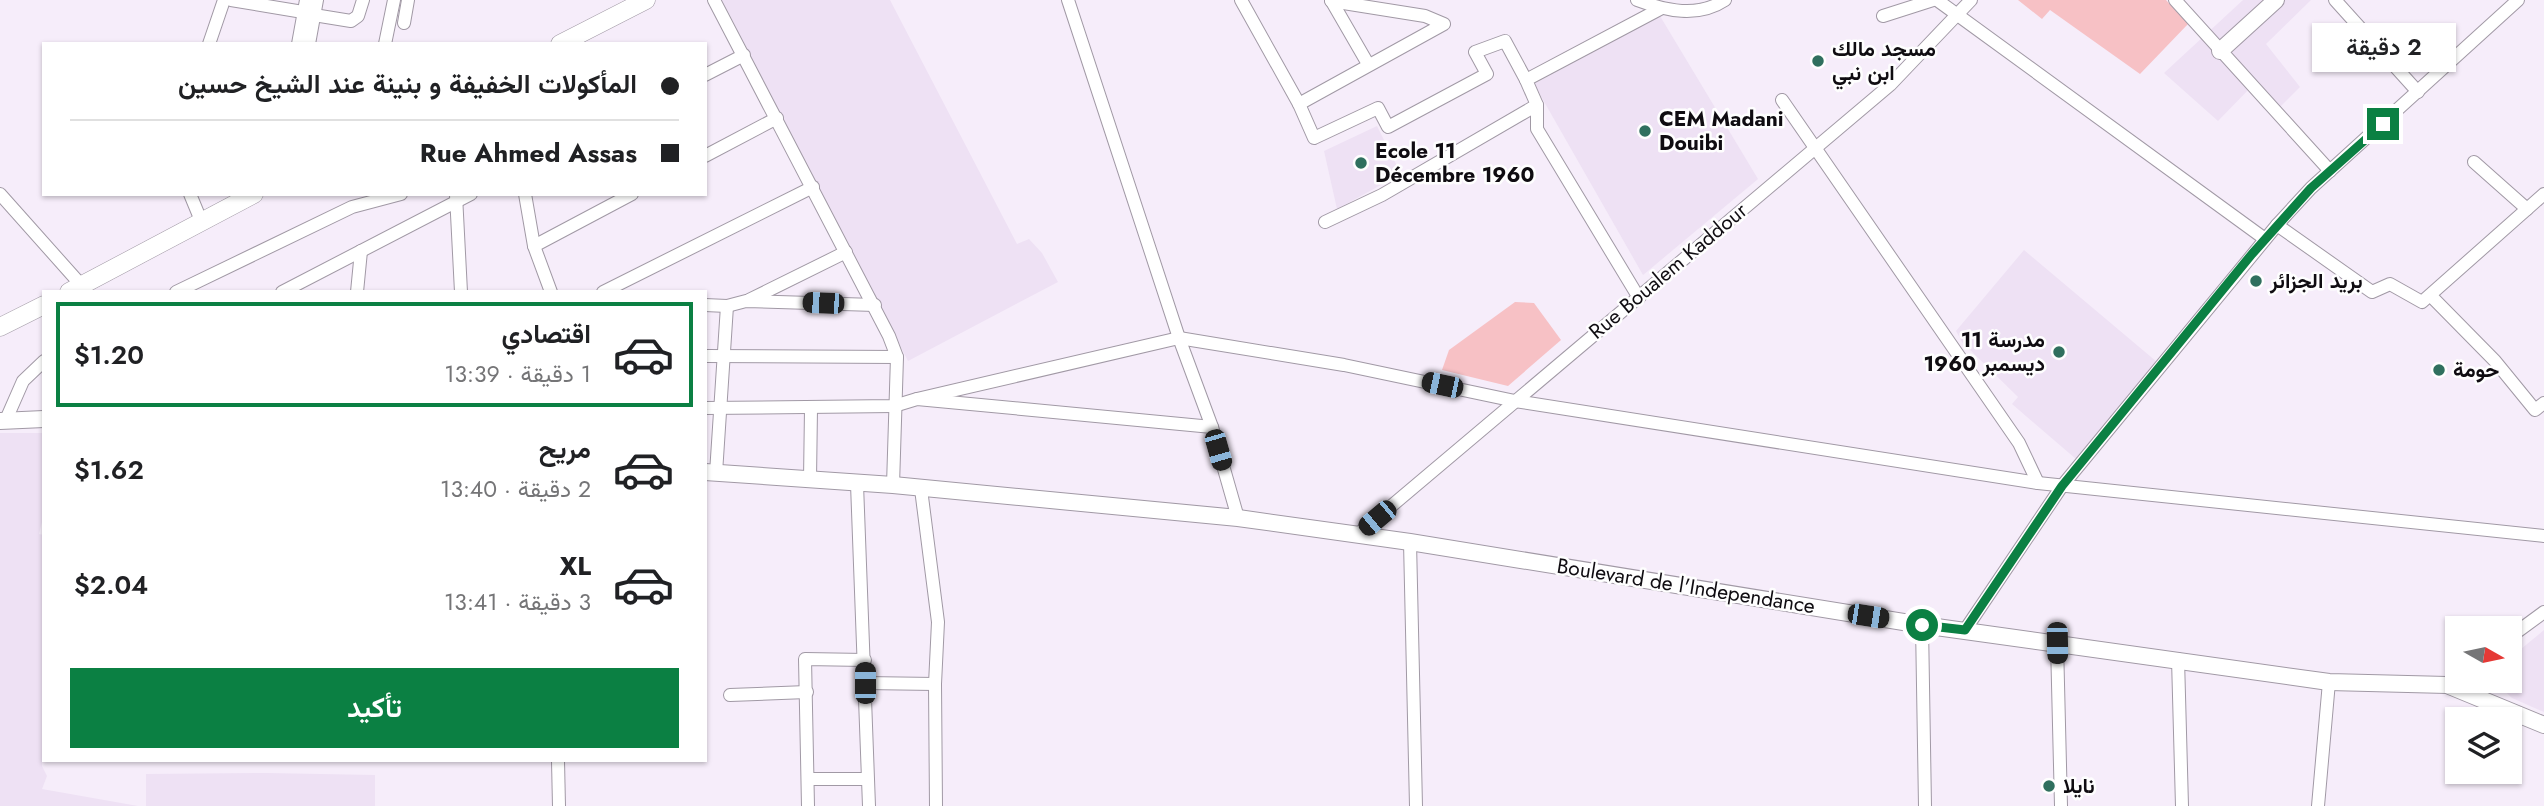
<!DOCTYPE html>
<html lang="ar">
<meta charset="utf-8">
<style>
body{margin:0;font-family:Jost,Vazirmatn,sans-serif;background:#f2f2f2;color:#202124;direction:rtl;height:100vh;display:flex;flex-direction:column;font-size:26px;white-space:nowrap}
*{box-sizing:border-box;margin:0}
p{font-size:23px;color:#757577}
.icon{flex:none;width:38px;height:38px;fill:none;stroke:currentColor;stroke-width:2;stroke-linecap:round;stroke-linejoin:round}
.map{position:relative;flex:1;overflow:hidden;direction:ltr}
.panel{position:absolute;left:42px;top:290px;width:665px;height:472px;display:flex;flex-direction:column;background:#fff;border-radius:0px;box-shadow:0 2px 5px #0004;direction:rtl}
.panel>*{flex:none}
.guide{position:absolute;left:42px;top:42px;width:665px;height:154px;border-radius:0px;box-shadow:0 2px 5px #0004;direction:rtl;display:grid;align-content:center;height:154px;padding:0 28px;background:#fff}
.needle{width:46px;rotate:99deg}
.tools{position:absolute;left:2445px;top:616px;display:grid;gap:14px}
.tools a{display:grid;place-items:center;width:77px;height:77px;border-radius:0px;background:#fff;box-shadow:0 2px 5px #0004;font-size:35px}
.end{position:absolute;width:32px;height:32px;margin:-16px;border:9px solid #0b8043;background:#fff;box-shadow:0 0 0 4px #fff}
.from{border-radius:50%}
.bubble{position:absolute;height:49px;border-radius:0px;background:#fff;box-shadow:0 2px 5px #0004;font-size:23px;font-weight:600;line-height:49px;text-align:center;direction:rtl}
.car{position:absolute;width:21px;height:42px;margin:-21px -10px;border-radius:9px;box-shadow:0 0 5px 2px #0007;background:linear-gradient(#222 24%,#8ab4d8 0 40%,#222 0 76%,#8ab4d8 0 86%,#222 0)}
.guide b{display:flex;align-items:center;gap:24px;height:66px;font-size:26px}
.guide b+b{border-top:2px solid #e0e0e0}
.guide i{width:18px;height:18px;background:#202124}
ul{padding:12px 0 0;list-style:none}
li{display:flex;align-items:center;gap:21px;height:105px;margin:0 14px 10px;padding:0 14px;border:4px solid transparent;border-radius:0px}
li div{flex:1}
li b{display:block;font-size:26px}
li em{font-style:normal;font-weight:600}
li.current{border-color:#0b8043}
li>.icon{width:63px;height:63px;stroke-width:1.5}
.action{display:flex;gap:14px;margin-top:auto;padding:14px 28px}
.action a{flex:1;height:80px;border-radius:0px;background:#0b8043;color:#fff;font-size:28px;font-weight:600;line-height:80px;text-align:center}
.map>svg:first-child{display:block}
.built{fill:#eee1f4}
.green{fill:#f7c1c5}
.lines{fill:none;stroke-linecap:round;stroke-linejoin:round}
.minor-casing{stroke:#a199a5;stroke-width:14}
.tertiary-casing{stroke:#a199a5;stroke-width:18}
.secondary-casing{stroke:#a199a5;stroke-width:19}
.minor{stroke:#fff;stroke-width:12}
.tertiary{stroke:#fff;stroke-width:16}
.secondary{stroke:#fff;stroke-width:18}
.route{stroke:#0b8043;stroke-width:9}
.poi-dot{fill:#2f6f5e;stroke:#fefefe;stroke-width:2.5}
.labels{text-anchor:middle;dominant-baseline:central;stroke-width:5;stroke-linejoin:round;paint-order:stroke}
.poi-label{font-size:21px;font-weight:bold;fill:#0f0c11;stroke:#fefefe;text-anchor:start}
.street-label{font-size:21px;fill:#0f0c11;stroke:#fefefe}
</style>
<div class="map">
<svg width="2544" height="806" viewBox="0 0 2544 806">
<rect width="100%" height="100%" fill="#f6edfa"/>
<g class="built">
<path d="M 722,0 L 890,0 L 1017,244 L 1029,239 L 1042,253 L 1058,282 L 908,361 Z"/>
<path d="M 2243,0 L 2311,0 L 2266,44 L 2300,87 L 2278,109 L 2254,84 L 2218,121 L 2164,73 Z"/>
<path d="M 1660,16 L 1758,179 L 1643,275 L 1534,84 Z"/>
<path d="M 1377,126 L 1401,174 L 1337,209 L 1324,151 Z"/>
<path d="M 2024,250 L 2157,362 L 2076,459 L 2012,404 L 2018,397 L 1962,342 L 1956,331 Z"/>
<path d="M 0,433 L 44,433 L 44,514 L 39,534 L 44,535 L 42,766 L 47,776 L 42,789 L 138,806 L 0,806 Z"/>
<path d="M 2544,630 L 2544,712 L 2512,698 L 2494,681 L 2510,681 L 2510,658 Z"/>
<path d="M 267,773 L 375,775 L 375,806 L 146,806 L 146,774 Z"/>
</g>
<g class="green">
<path d="M 2018,0 L 2166,0 L 2188,24 L 2140,74 L 2050,10 L 2042,19 Z"/>
<path d="M 1515,302 L 1534,303 L 1561,340 L 1508,386 L 1442,370 L 1449,350 Z"/>
</g>
<g class="lines">
<defs>
<g id="minor">
<path d="M 231,0 L 303,12"/>
<path d="M 714,0 L 889,336 L 897,357 L 893,485"/>
<path d="M 1068,0 L 1179,338 L 1212,427 L 1238,518"/>
<path d="M 1241,0 L 1299,104 L 1314,138 L 1378,108 L 1388,127 L 1487,74 L 1475,52 L 1505,41 L 1526,80"/>
<path d="M 1331,0 L 1368,64"/>
<path d="M 1637,0 C 1666,11 1698,18 1725,0"/>
<path d="M 1937,0 L 2265,239"/>
<path d="M 2175,0 L 2330,171"/>
<path d="M 2335,0 L 2418,92"/>
<path d="M 314,15 L 351,21 L 358,16 L 363,0"/>
<path d="M 1883,16 L 1933,0"/>
<path d="M 404,23 L 408,0"/>
<path d="M 209,44 L 224,0"/>
<path d="M 298,44 L 306,0"/>
<path d="M 309,44 L 317,0"/>
<path d="M 385,44 L 394,0"/>
<path d="M 705,75 L 744,55"/>
<path d="M 1782,100 L 2019,443 L 2038,483"/>
<path d="M 1299,104 L 1444,24 L 1425,16 L 1331,1"/>
<path d="M 705,156 L 777,118"/>
<path d="M 2474,162 L 2527,209"/>
<path d="M 0,194 L 82,286"/>
<path d="M 190,194 L 202,223"/>
<path d="M 525,194 L 534,246 L 551,292"/>
<path d="M 456,195 L 461,292"/>
<path d="M 1325,222 L 1382,195 L 1537,105"/>
<path d="M 2277,225 L 2372,292 L 2390,284 L 2422,302 L 2544,194"/>
<path d="M 534,246 L 632,194"/>
<path d="M 176,292 L 352,207 L 401,194"/>
<path d="M 282,292 L 471,194"/>
<path d="M 357,292 L 361,251"/>
<path d="M 603,292 L 813,187"/>
<path d="M 2431,296 L 2495,361 L 2535,410 L 2544,403"/>
<path d="M 1639,298 L 1537,129 L 1537,105 L 1526,80 L 1660,9"/>
<path d="M 749,300 L 846,252"/>
<path d="M 705,305 L 727,306 L 746,301 L 875,305"/>
<path d="M 705,356 L 897,357"/>
<path d="M 917,399 L 1179,338 L 1344,365 L 1515,401 L 2038,483 L 2544,536"/>
<path d="M 705,408 L 894,406 L 917,399 L 1212,427"/>
<path d="M 5,422 L 23,381 L 44,361"/>
<path d="M 716,473 L 727,306"/>
<path d="M 810,479 L 811,409"/>
<path d="M 857,484 L 869,806"/>
<path d="M 921,489 L 938,622 L 935,684 L 936,806"/>
<path d="M 1357,535 L 1890,85 L 1971,0"/>
<path d="M 1410,542 L 1416,806"/>
<path d="M 1922,625 L 1925,806"/>
<path d="M 1965,630 L 2062,486 L 2277,225 L 2311,188 L 2518,0"/>
<path d="M 2510,637 L 2544,612"/>
<path d="M 2057,643 L 2061,806"/>
<path d="M 2178,659 L 2182,806"/>
<path d="M 865,683 L 935,684"/>
<path d="M 730,695 L 807,692"/>
<path d="M 558,761 L 559,806"/>
<path d="M 808,779 L 867,779"/>
<path d="M 808,806 L 805,659 L 865,660"/>
<path d="M 2318,806 L 2329,682"/>
</g>
<g id="tertiary">
<path d="M 2220,51 L 2276,0"/>
<path d="M 0,421 L 44,419"/>
<path d="M 705,472 L 893,485 L 1238,518 L 1410,542 L 1922,625 L 2329,682 L 2447,685 L 2544,725"/>
</g>
<g id="secondary">
<path d="M 560,44 L 646,0"/>
<path d="M 69,292 L 254,194"/>
<path d="M 0,327 L 44,305"/>
</g>
</defs>
<use href="#minor" class="minor-casing"/>
<use href="#tertiary" class="tertiary-casing"/>
<use href="#secondary" class="secondary-casing"/>
<use href="#minor" class="minor"/>
<use href="#tertiary" class="tertiary"/>
<use href="#secondary" class="secondary"/>
</g>
<g class="lines">
<path class="route" d="M 1922,625 L 1965,630 L 2062,486 L 2252,254 L 2311,188 L 2383,124"/>
</g>
<g class="poi-dot">
<circle cx="1818" cy="61" r="7"/>
<circle cx="1645" cy="131" r="7"/>
<circle cx="1361" cy="163" r="7"/>
<circle cx="2256" cy="281" r="7"/>
<circle cx="2059" cy="352" r="7"/>
<circle cx="2439" cy="370" r="7"/>
<circle cx="2049" cy="786" r="7"/>
</g>
<g class="labels">
<g class="poi-label">
<text x="1832" y="49">مسجد مالك<tspan x="1832" dy="24">ابن نبي</tspan></text>
<text x="1659" y="119">CEM Madani<tspan x="1659" dy="24">Douibi</tspan></text>
<text x="1375" y="151">Ecole 11<tspan x="1375" dy="24">Décembre 1960</tspan></text>
<text x="2270" y="281">بريد الجزائر</text>
<text x="2045" y="340" text-anchor="end">مدرسة 11<tspan x="2045" dy="24">ديسمبر 1960</tspan></text>
<text x="2453" y="370">حومة</text>
<text x="2063" y="786">نايلا</text>
</g>
<g class="street-label">
<text transform="translate(1668 271) rotate(-40)">Rue Boualem Kaddour</text>
<text transform="translate(1686 586) rotate(9)">Boulevard de l'Independance</text>
</g>
</g>
</svg>
<div class="tools">
<a><svg class="needle" viewBox="-14 -14 28 28"><path d="M0-13l5 13h-10z" fill="#e53935"/><path d="M0 13l5-13h-10z" fill="#757577"/></svg></a>
<a><svg class="icon" aria-label="layers" viewBox="0 0 24 24"><path d="M12 4l9 5-9 5-9-5zM3 14l9 5 9-5"/></svg></a>
</div>
<i class="end from" style="left:1922px;top:625px"></i>
<i class="end" style="left:2383px;top:124px"></i>
<div class="bubble" style="left:2312px;top:23px;width:144px">2 دقيقة</div>
<i class="car" style="left:823px;top:303px;rotate:272deg"></i>
<i class="car" style="left:1442px;top:385px;rotate:282deg"></i>
<i class="car" style="left:1218px;top:450px;rotate:164deg"></i>
<i class="car" style="left:1377px;top:518px;rotate:230deg"></i>
<i class="car" style="left:1868px;top:616px;rotate:99deg"></i>
<i class="car" style="left:2057px;top:643px;rotate:179deg"></i>
<i class="car" style="left:865px;top:683px;rotate:0deg"></i>
<div class="guide">
<b><i class="from"></i>المأكولات الخفيفة و بنينة عند الشيخ حسين</b>
<b><i></i>Rue Ahmed Assas</b>
</div>
<section class="panel">
<ul>
<li class="current"><svg class="icon" aria-label="car" viewBox="0 0 24 24"><path d="M5 17H2v-5l4-1 3-4h7l3 4 3 1v5h-3M9 17h6M6 11h13"/><circle cx="7" cy="17" r="2"/><circle cx="17" cy="17" r="2"/></svg><div><b>اقتصادي</b><p>1 دقيقة · 13:39</p></div><em>$1.20</em></li>
<li><svg class="icon" aria-label="car" viewBox="0 0 24 24"><path d="M5 17H2v-5l4-1 3-4h7l3 4 3 1v5h-3M9 17h6M6 11h13"/><circle cx="7" cy="17" r="2"/><circle cx="17" cy="17" r="2"/></svg><div><b>مريح</b><p>2 دقيقة · 13:40</p></div><em>$1.62</em></li>
<li><svg class="icon" aria-label="car" viewBox="0 0 24 24"><path d="M5 17H2v-5l4-1 3-4h7l3 4 3 1v5h-3M9 17h6M6 11h13"/><circle cx="7" cy="17" r="2"/><circle cx="17" cy="17" r="2"/></svg><div><b>XL</b><p>3 دقيقة · 13:41</p></div><em>$2.04</em></li>
</ul>
<div class="action"><a>تأكيد</a></div>
</section>
</div>
